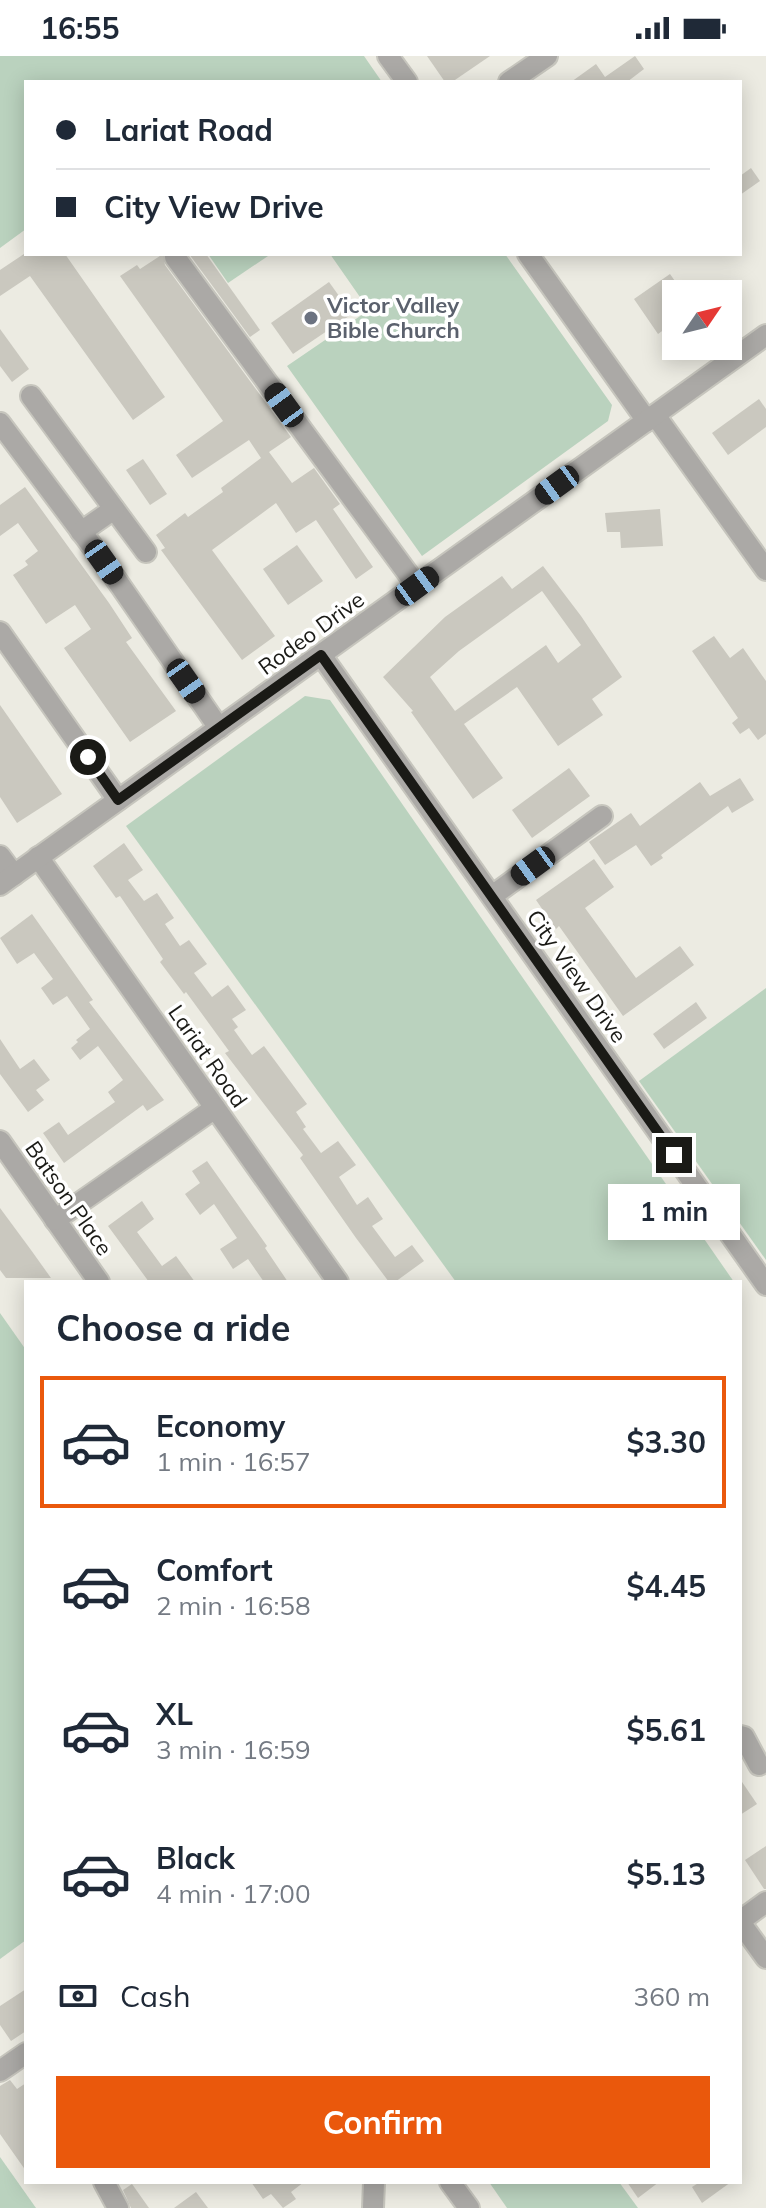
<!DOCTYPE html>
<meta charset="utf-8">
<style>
body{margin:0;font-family:Mulish,sans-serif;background:#f2f2f3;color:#1f2937;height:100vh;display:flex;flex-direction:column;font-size:30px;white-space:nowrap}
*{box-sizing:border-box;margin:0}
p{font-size:26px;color:#747a83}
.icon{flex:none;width:44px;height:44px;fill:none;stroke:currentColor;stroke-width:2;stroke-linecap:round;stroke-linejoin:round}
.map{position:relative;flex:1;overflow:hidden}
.details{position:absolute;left:24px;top:1224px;width:718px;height:904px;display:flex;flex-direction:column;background:#fff;border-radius:0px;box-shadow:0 4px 20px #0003}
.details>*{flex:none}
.hud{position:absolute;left:24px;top:24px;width:718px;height:176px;border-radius:0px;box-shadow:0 4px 20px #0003;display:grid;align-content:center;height:176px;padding:0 32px;background:#fff}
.needle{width:52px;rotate:55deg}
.tools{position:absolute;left:662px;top:224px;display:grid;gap:16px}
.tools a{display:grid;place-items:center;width:80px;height:80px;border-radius:0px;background:#fff;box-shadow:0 4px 20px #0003;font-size:40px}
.end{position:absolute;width:36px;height:36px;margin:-18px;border:10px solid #1a1a16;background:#fff;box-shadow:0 0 0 4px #fff}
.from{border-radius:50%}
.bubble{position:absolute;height:56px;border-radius:0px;background:#fff;box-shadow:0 4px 20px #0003;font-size:26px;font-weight:700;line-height:56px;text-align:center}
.car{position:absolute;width:24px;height:48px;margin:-24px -12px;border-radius:10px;box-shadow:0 0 6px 2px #0007;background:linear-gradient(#222 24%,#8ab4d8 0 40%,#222 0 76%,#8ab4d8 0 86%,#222 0)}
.hud b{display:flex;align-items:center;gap:28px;height:76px;font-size:30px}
.hud b+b{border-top:2px solid #e0e1e3}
.hud i{width:20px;height:20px;background:#1f2937}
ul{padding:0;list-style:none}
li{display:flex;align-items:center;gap:24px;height:132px;margin:0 16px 12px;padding:0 16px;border:4px solid transparent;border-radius:0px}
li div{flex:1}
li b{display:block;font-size:30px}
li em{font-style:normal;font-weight:700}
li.current{border-color:#ea580c}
li>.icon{width:72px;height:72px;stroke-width:1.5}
h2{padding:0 32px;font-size:36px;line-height:96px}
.pay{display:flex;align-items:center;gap:20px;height:88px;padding:0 32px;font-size:30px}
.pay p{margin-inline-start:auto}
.primary-button{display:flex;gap:16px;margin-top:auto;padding:16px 32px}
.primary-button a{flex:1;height:92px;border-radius:0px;background:#ea580c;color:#fff;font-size:32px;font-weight:700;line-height:92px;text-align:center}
.status{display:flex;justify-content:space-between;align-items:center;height:56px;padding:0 40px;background:#fff;direction:ltr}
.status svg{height:22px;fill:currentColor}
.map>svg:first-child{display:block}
.green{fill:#bad2be}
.building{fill:#cac8bf;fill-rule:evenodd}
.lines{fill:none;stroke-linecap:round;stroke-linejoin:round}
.minor-casing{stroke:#c6c5bd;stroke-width:24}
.minor{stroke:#aba9a6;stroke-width:20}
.route{stroke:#1a1a16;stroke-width:10}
.worship-dot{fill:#6b7280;stroke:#fff;stroke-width:3}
.labels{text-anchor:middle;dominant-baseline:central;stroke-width:7;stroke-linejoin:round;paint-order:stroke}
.worship-label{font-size:22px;font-weight:bold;fill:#5b616d;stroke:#fff;text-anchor:start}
.street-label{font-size:22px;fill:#1a1a16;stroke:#fff}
</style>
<div class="status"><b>16:55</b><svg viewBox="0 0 49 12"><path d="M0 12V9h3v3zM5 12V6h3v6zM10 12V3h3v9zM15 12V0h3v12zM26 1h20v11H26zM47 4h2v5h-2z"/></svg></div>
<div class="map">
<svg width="766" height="2152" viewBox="0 0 766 2152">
<rect width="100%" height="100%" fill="#ecebe2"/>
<g class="green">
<path d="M 0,0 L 364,0 L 382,26 L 26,26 L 26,173 L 0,192 Z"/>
<path d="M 208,198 L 271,198 L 228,227 Z"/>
<path d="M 330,198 L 505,198 L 612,349 L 608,365 L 422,500 L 287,310 L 369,254 Z"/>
<path d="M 305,640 L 330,644 L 734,1226 L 456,1226 L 126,770 Z"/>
<path d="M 766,932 L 766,1204 L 639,1025 Z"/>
<path d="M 0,1257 L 26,1294 L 26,1884 L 0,1903 Z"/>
<path d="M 0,2101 L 36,2152 L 0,2152 Z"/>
<path d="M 489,2126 L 619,2126 L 638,2152 L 507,2152 Z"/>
</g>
<g class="building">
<path d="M 427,0 L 490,0 L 452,26 L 445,26 Z"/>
<path d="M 635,0 L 644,13 L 627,26 L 571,26 L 596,8 L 605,21 Z"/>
<path d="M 751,112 L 760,125 L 740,139 L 740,120 Z"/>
<path d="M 24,198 L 65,198 L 165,341 L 133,364 L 30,220 L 0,240 L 0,214 Z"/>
<path d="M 163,198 L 165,209 L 291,381 L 269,396 L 292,427 L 314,412 L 340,448 L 333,453 L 373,511 L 356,523 L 316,464 L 296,477 L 276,447 L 212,494 L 275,580 L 242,604 L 161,494 L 165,492 L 156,479 L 185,457 L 188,461 L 223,436 L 221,432 L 261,402 L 249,384 L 192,422 L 176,399 L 223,365 L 120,220 L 137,209 L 140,213 Z"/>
<path d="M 189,198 L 206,198 L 260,274 L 250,281 Z"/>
<path d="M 670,218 L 684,238 L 676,238 L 676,265 L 658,278 L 634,243 Z"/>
<path d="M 329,226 L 352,258 L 293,298 L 271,267 Z"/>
<path d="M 0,273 L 29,313 L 12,326 L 0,310 Z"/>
<path d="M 759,343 L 766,353 L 766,371 L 728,399 L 712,377 Z"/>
<path d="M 143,403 L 167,438 L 150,449 L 126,414 Z"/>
<path d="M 25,431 L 109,547 L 132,582 L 126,586 L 176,655 L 130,686 L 64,592 L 91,573 L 75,549 L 46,568 L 13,519 L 28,509 L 25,505 L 38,495 L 18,467 L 0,480 L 0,449 Z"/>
<path d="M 660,453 L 663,490 L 621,492 L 620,476 L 607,476 L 605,457 Z"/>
<path d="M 297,489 L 323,525 L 288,549 L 263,513 Z"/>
<path d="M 543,510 L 581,560 L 622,621 L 592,643 L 603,659 L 558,690 L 517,631 L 464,668 L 503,722 L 473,743 L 411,656 L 413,655 L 383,621 L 445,561 L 502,520 L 512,533 ZM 542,535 L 581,589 L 558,607 L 546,589 L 455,655 L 430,621 L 459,595 Z"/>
<path d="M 714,580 L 730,602 L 743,592 L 766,625 L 766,678 L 758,684 L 749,672 L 740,678 L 732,667 L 738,662 L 692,595 Z"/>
<path d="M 0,649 L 62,738 L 17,767 L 0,741 Z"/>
<path d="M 569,712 L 590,740 L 532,782 L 512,754 Z"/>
<path d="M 740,722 L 754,744 L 732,757 L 728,750 L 661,799 L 663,802 L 651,810 L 636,789 L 605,809 L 589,786 L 631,757 L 640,770 L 700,726 L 710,740 Z"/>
<path d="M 124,787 L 143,814 L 128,824 L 144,845 L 157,837 L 174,862 L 165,868 L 180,890 L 189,884 L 207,908 L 194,917 L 212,941 L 228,929 L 246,954 L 232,963 L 238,971 L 234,974 L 252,999 L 264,990 L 307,1048 L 296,1056 L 306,1071 L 303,1073 L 321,1097 L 338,1085 L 356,1109 L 339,1121 L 357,1149 L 368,1141 L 383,1163 L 372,1170 L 395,1201 L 412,1189 L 424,1205 L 395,1226 L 389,1226 L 356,1182 L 300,1102 L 303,1099 L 225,997 L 229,995 L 186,936 L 184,938 L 160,906 L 163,903 L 120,840 L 116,842 L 93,810 Z"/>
<path d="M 594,803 L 614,831 L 585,852 L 636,922 L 680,890 L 694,909 L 623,960 L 559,870 L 556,873 L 536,844 Z"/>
<path d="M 32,858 L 93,944 L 89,946 L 164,1044 L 147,1055 L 143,1049 L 64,1107 L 43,1077 L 59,1066 L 68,1079 L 115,1046 L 108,1036 L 123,1024 L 98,990 L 80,1004 L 71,992 L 78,986 L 76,984 L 90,973 L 67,940 L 53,949 L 41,932 L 53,923 L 34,897 L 17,908 L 0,882 Z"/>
<path d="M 696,946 L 707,962 L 664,993 L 653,978 Z"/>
<path d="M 0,983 L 20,1013 L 34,1003 L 50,1024 L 36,1034 L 44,1044 L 28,1056 L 0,1018 Z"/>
<path d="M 207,1105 L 267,1190 L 265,1192 L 288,1226 L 264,1226 L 248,1203 L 233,1213 L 220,1193 L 237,1182 L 214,1148 L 200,1159 L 185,1138 L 200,1127 L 192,1115 Z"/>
<path d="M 142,1145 L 154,1163 L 137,1176 L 162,1210 L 176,1200 L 195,1226 L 149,1226 L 108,1170 Z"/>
<path d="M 0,1152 L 31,1194 L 51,1222 L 6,1222 L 0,1214 Z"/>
<path d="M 740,1723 L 757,1748 L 740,1759 Z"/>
<path d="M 766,1790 L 766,1833 L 764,1833 L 745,1804 Z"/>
<path d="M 26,1933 L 26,1975 L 11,1985 L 0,1969 L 0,1950 Z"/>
<path d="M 10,2024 L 17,2033 L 26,2027 L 26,2115 L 0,2078 L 0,2030 Z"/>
<path d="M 251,2126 L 304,2126 L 291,2136 L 296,2143 L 283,2152 L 271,2138 L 263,2143 Z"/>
<path d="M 627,2126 L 659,2126 L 638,2142 Z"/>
<path d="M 700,2126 L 731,2126 L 702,2147 L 692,2131 Z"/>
<path d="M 132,2128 L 149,2152 L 131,2152 L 123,2134 Z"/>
<path d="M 196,2136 L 208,2152 L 174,2152 Z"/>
</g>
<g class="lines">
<defs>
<g id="minor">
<path d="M 388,0 L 407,26"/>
<path d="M 509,26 L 547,0"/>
<path d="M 528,198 L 647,365"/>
<path d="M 175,201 L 417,530"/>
<path d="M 31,340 L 146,496"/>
<path d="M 655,359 L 766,514"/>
<path d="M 0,367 L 104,506 L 219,672"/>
<path d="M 81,476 L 114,453"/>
<path d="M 0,576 L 118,744"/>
<path d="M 321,599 L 766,1229"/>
<path d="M 0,800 L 14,819"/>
<path d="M 38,801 L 338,1226"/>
<path d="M 0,829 L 766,279"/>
<path d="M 492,840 L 602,760"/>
<path d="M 0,1085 L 99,1226"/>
<path d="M 55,1164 L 215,1052"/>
<path d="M 740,1680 L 744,1681 L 759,1709"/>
<path d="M 740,1865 L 766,1846"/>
<path d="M 740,1866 L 766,1902"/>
<path d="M 0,2015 L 26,1997"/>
<path d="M 104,2126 L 118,2152"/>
<path d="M 450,2126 L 469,2152"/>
<path d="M 373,2152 L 374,2126"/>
</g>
</defs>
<use href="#minor" class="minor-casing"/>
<use href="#minor" class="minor"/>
</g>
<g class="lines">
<path class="route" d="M 88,701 L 118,744 L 321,599 L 674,1099"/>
</g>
<circle class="worship-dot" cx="311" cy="262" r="8"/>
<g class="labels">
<g class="worship-label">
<text x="327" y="249">Victor Valley<tspan x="327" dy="25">Bible Church</tspan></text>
</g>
<g class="street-label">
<text transform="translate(311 577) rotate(-36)">Rodeo Drive</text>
<text transform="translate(577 920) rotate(55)">City View Drive</text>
<text transform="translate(208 1000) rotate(55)">Lariat Road</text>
<text transform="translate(69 1142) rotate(55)">Batson Place</text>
</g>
</g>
</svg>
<div class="tools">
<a><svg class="needle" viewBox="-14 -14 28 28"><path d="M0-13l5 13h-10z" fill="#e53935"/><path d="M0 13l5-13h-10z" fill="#747a83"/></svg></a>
</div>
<i class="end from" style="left:88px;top:701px"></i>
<i class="end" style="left:674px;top:1099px"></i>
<div class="bubble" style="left:608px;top:1128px;width:132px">1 min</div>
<i class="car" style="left:284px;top:349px;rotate:324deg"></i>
<i class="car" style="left:557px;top:429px;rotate:234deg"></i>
<i class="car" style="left:104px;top:506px;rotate:145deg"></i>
<i class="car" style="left:417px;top:530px;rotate:54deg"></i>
<i class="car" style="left:186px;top:625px;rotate:145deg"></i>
<i class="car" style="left:533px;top:810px;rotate:234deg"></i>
<div class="hud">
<b><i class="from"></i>Lariat Road</b>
<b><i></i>City View Drive</b>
</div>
<section class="details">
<h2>Choose a ride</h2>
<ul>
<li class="current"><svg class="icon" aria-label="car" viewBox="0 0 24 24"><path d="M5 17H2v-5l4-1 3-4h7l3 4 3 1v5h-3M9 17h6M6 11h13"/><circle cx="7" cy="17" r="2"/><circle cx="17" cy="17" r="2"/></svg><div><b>Economy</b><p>1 min · 16:57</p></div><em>$3.30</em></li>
<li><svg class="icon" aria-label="car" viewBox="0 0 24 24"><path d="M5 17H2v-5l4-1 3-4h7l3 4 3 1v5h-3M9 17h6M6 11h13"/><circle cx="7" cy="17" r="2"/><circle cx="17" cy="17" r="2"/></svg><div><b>Comfort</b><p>2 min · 16:58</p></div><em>$4.45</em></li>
<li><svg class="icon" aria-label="car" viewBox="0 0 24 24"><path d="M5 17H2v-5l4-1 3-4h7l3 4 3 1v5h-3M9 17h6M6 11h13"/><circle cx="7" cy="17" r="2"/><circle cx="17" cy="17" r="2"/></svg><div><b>XL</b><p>3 min · 16:59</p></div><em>$5.61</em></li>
<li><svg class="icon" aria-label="car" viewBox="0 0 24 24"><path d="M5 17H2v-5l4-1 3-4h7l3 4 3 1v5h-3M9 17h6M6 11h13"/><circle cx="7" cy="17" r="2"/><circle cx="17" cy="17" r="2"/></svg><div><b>Black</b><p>4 min · 17:00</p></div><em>$5.13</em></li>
</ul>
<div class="pay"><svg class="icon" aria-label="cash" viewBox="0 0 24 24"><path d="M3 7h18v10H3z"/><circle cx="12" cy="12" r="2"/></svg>Cash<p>360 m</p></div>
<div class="primary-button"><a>Confirm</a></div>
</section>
</div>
